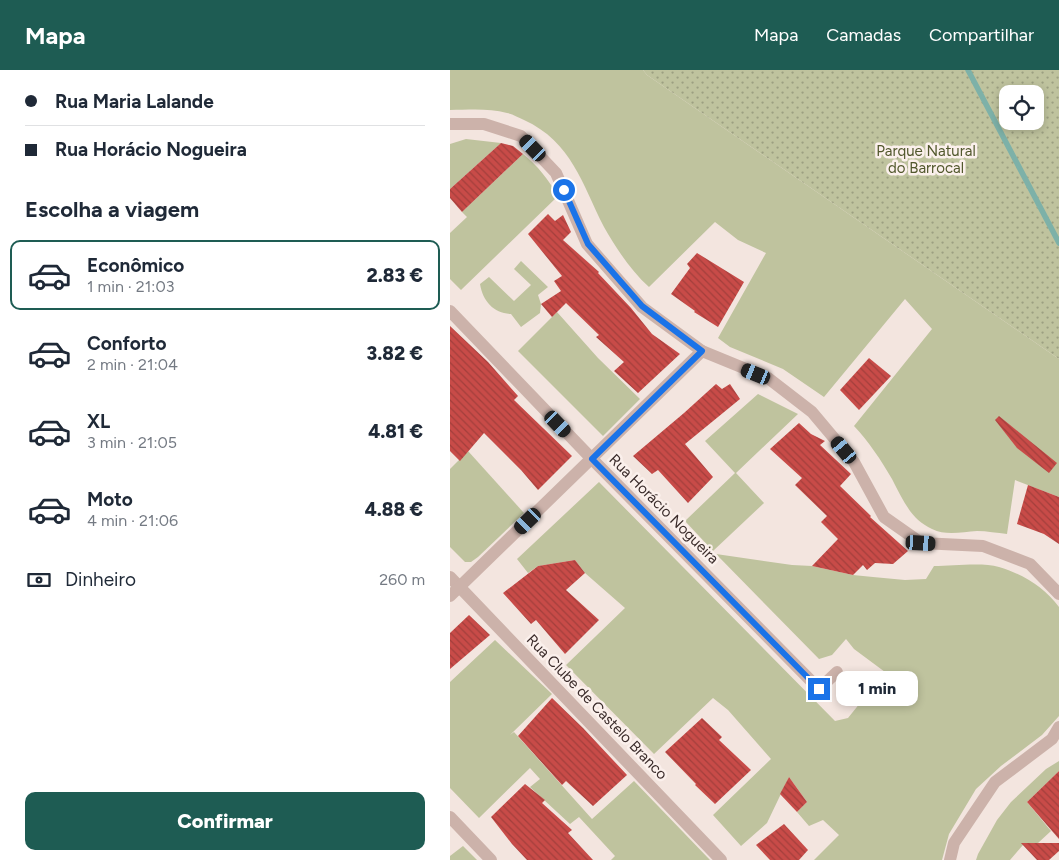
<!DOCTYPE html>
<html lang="pt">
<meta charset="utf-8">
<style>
body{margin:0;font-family:Figtree,sans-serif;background:#f2f2f3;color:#1f2937;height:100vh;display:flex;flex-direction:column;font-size:19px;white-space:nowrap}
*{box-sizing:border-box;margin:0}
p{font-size:16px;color:#747a83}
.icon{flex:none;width:28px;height:28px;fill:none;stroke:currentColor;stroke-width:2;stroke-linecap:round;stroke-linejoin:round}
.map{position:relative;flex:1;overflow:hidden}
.details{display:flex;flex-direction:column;background:#fff;width:450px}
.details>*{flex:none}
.top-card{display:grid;align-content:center;height:110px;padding:0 25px;background:#fff}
.controls{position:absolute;left:549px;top:15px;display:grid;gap:10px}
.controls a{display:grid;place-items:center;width:45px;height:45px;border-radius:10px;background:#fff;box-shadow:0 2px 8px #0003;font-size:25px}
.end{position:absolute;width:22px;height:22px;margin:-11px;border:6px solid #1a73e8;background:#fff;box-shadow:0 0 0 2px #fff}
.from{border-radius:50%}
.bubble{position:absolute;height:35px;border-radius:10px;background:#fff;box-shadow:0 2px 8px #0003;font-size:16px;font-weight:800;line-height:35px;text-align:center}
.car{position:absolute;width:15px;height:30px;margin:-15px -8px;border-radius:6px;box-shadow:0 0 4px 1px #0007;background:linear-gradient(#222 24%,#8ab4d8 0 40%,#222 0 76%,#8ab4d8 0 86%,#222 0)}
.top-card b{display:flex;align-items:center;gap:18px;height:48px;font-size:19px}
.top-card b+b{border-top:1px solid #e0e1e3}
.top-card i{width:12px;height:12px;background:#1f2937}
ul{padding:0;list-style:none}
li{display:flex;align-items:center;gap:15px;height:70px;margin:0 10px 8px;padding:0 15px;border:2px solid transparent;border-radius:10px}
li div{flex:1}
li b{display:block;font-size:19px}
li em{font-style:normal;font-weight:800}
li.on{border-color:#1e5c53}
li>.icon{width:45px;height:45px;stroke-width:1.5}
h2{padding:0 25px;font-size:22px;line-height:60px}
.pay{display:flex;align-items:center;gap:12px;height:55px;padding:0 25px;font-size:19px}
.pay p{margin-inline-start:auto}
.action{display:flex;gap:10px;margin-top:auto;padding:10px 25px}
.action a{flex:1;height:58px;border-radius:10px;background:#1e5c53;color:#fff;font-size:20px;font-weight:800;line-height:58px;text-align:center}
header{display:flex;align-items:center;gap:30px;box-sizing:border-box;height:70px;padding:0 25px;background:#1e5c53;color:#fff}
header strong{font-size:24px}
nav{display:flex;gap:28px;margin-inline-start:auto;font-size:18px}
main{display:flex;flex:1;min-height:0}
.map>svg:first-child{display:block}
.grass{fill:#bfc39e}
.park{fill:url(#park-dots);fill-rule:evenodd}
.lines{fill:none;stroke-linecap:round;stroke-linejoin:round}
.stream{stroke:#7db1a8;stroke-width:5.5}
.building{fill:url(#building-back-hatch)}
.street{stroke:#ccb2aa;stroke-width:12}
.route{stroke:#1a73e8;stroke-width:6}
.labels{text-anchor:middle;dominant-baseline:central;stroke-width:5;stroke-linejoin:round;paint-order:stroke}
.park-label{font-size:15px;fill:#52582d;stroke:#fbf0ec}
.street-label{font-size:15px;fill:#3a2b2a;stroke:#fbf0ec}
</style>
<header>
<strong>Mapa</strong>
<nav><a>Mapa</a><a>Camadas</a><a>Compartilhar</a></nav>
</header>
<main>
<section class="details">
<div class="top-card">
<b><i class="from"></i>Rua Maria Lalande</b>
<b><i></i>Rua Horácio Nogueira</b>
</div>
<h2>Escolha a viagem</h2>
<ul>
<li class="on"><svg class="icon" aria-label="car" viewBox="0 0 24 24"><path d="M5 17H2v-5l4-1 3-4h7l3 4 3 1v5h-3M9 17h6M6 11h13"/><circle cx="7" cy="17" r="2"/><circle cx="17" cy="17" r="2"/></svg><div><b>Econômico</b><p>1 min · 21:03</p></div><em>2.83 €</em></li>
<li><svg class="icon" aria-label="car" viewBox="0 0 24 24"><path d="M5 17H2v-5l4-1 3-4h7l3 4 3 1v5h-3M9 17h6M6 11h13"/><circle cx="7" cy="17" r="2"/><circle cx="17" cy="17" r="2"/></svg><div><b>Conforto</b><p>2 min · 21:04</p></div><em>3.82 €</em></li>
<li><svg class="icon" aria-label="car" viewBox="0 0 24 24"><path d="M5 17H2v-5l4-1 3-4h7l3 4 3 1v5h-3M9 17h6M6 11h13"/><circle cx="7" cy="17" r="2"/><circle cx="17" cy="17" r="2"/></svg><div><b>XL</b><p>3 min · 21:05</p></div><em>4.81 €</em></li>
<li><svg class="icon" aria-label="car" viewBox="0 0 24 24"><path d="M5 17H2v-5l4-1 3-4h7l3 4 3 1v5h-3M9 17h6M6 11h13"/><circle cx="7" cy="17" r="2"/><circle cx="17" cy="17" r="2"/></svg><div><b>Moto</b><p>4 min · 21:06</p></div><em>4.88 €</em></li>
</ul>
<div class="pay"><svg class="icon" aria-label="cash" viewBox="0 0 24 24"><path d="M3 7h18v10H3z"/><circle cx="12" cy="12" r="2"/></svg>Dinheiro<p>260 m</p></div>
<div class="action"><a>Confirmar</a></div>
</section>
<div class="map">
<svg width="609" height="790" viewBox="0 0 609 790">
<defs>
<pattern id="park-dots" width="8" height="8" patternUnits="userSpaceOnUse" patternTransform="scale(1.25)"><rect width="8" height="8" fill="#bfc39e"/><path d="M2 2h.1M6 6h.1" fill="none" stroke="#9c9f81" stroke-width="1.8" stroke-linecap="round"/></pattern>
<pattern id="building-back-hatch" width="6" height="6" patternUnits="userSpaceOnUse" patternTransform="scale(1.25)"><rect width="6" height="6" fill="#c84b48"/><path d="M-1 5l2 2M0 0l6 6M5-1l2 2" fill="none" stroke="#a33f3c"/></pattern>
</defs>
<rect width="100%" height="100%" fill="#f3e5df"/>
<g class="grass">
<path d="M 0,0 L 193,0 L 197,5 L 609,289 L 609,427 L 565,410 L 557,464 C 547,463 537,461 527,461 C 512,462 496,466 482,459 C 460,449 452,428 442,409 C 431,390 419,372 404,356 L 482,259 L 455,229 L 374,327 L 333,299 L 280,277 L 268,268 L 316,183 L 288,170 L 265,152 L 199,217 C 181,201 166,178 154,157 C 132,114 122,72 74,50 C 69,48 63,44 57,43 C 39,38 18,40 0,40 Z"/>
<path d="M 16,69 L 51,73 L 0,119 L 0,74 Z"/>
<path d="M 73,84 C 88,96 98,109 108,126 L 11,220 L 0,209 L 0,163 L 17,147 L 12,142 Z"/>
<path d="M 71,191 L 98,217 L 88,225 L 91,234 L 90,243 L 71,257 L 61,244 C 44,243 33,232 30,214 L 39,207 L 64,231 L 81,215 L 64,199 Z"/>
<path d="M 107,242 L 148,288 L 190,329 L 153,366 L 68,281 Z"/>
<path d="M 308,324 L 348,344 L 286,403 L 314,433 L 263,481 L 235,451 L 285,403 L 255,371 Z"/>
<path d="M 18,381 L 74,443 L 28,487 L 21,492 L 15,492 L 0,477 L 0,399 Z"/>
<path d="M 149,412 L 385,651 L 398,648 L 435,602 L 404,579 L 396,569 L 382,585 L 369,589 L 266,484 L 342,495 L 362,496 L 403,505 L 423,507 L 455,510 L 476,509 L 484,496 C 503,496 532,492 549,497 C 573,504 595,518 609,537 L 609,646 L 592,665 L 551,696 L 526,719 L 499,764 L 492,790 L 364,790 L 389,765 L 373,750 L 359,756 L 347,742 L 357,732 L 339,707 L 317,753 L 291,776 L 263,745 L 321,689 L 278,640 L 263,628 L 204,684 L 116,595 L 175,538 L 135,503 L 125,490 L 88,496 L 78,503 L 67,489 Z"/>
<path d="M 45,570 L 102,624 L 60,665 L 64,662 L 142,749 L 184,711 L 260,790 L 161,790 L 165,786 L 129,747 L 120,754 L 80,717 L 90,709 L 80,698 L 29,748 L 0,718 L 0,612 Z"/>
<path d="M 609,691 L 609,701 L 577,732 L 601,761 L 588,773 L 573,775 L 560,790 L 526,790 L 528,784 L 547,750 L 561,732 L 596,699 Z"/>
<path d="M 13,776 L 27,790 L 0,790 L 0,786 Z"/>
</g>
<path class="park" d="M 193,0 L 609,0 L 609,289 L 197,5 ZM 558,24 L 585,24 L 585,51 L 558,51 Z"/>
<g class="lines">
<path class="stream" d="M 518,0 L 609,173"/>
</g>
<g class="building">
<path d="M 51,73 L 63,76 L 73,84 L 12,142 L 0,128 L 0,119 Z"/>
<path d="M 98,144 L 105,151 L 113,145 L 121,162 L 113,170 L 149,202 L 148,203 L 181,238 L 202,264 L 230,284 L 188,323 L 164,301 L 174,292 L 146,267 L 149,265 L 116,233 L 102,247 L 91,234 L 111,221 L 104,211 L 112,206 L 78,164 Z"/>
<path d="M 247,183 L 294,212 L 268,257 L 244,242 L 245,241 L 221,224 L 240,198 L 237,194 Z"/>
<path d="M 0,256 L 38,292 L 68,326 L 64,330 L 122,386 L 88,420 L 71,400 L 34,363 L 10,391 L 0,381 Z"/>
<path d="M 419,288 L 441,306 L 409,340 L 390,320 Z"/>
<path d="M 266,314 L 272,319 L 280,314 L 290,329 L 235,374 L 263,407 L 238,433 L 208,400 L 202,404 L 183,386 L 234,343 Z"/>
<path d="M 549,346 L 607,393 L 599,403 L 567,378 L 545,350 Z"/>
<path d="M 349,353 L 361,364 L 375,371 L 370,375 L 401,404 L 390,416 L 421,446 L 420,447 L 458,481 L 443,494 L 425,493 L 417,500 L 413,495 L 403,505 L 362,496 L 388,469 L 371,452 L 377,446 L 345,415 L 352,408 L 320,379 Z"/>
<path d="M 578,415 L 609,427 L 609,474 L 594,464 L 567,454 Z"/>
<path d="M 125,490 L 135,503 L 116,520 L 149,550 L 115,584 L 86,550 L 81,554 L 53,523 L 88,496 Z"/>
<path d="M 19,545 L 40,565 L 0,599 L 0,563 Z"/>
<path d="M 102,628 L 133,658 L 177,705 L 143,736 L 116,711 L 112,715 L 68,666 Z"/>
<path d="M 252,648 L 272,667 L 269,670 L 301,700 L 265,734 L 245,715 L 246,714 L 215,682 Z"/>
<path d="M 609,701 L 609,769 L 577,732 Z"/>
<path d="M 339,707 L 357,732 L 347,742 L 330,724 Z"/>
<path d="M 75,714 L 95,730 L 92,733 L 122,760 L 118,763 L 143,790 L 77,790 L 62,774 L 41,747 Z"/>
<path d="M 334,754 L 358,780 L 349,790 L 320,790 L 306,775 Z"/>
<path d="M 571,773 L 609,773 L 609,781 L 599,790 L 587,790 Z"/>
</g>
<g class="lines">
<g class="street">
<path d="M 0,54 L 34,54 L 71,66 L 106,103 L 137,174 L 192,237 L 252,281 L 318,308 L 362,342 L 404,392 L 434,447 L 471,473 L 533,476 L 580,494 L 609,524"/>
<path d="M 0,241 L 142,389 L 369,619 L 387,602"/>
<path d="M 0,507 L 271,790"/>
<path d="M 0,526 L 252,281"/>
<path d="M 0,747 L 41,790"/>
<path d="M 500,790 L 504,773 L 545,712 L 602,669 L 609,657"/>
</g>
</g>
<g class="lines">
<path class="route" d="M 114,120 L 138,174 L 192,236 L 252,281 L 142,389 L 369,619"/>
</g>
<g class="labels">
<g class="park-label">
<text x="476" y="81">Parque Natural<tspan x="476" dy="17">do Barrocal</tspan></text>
</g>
<g class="street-label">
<text transform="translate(214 439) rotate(45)">Rua Horácio Nogueira</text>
<text transform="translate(147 637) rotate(46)">Rua Clube de Castelo Branco</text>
</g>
</g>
</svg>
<div class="controls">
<a><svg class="icon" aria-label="locate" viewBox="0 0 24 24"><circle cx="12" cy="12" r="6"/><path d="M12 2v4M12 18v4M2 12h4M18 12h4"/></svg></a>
</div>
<i class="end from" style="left:114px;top:120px"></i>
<i class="end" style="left:369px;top:619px"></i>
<div class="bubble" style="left:386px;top:601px;width:82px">1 min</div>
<i class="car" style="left:83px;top:78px;rotate:316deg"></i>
<i class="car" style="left:306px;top:304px;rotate:292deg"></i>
<i class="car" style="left:108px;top:354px;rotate:136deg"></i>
<i class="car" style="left:394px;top:380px;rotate:320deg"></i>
<i class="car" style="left:78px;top:451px;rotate:226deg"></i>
<i class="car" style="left:471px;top:473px;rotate:93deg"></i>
</div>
</main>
